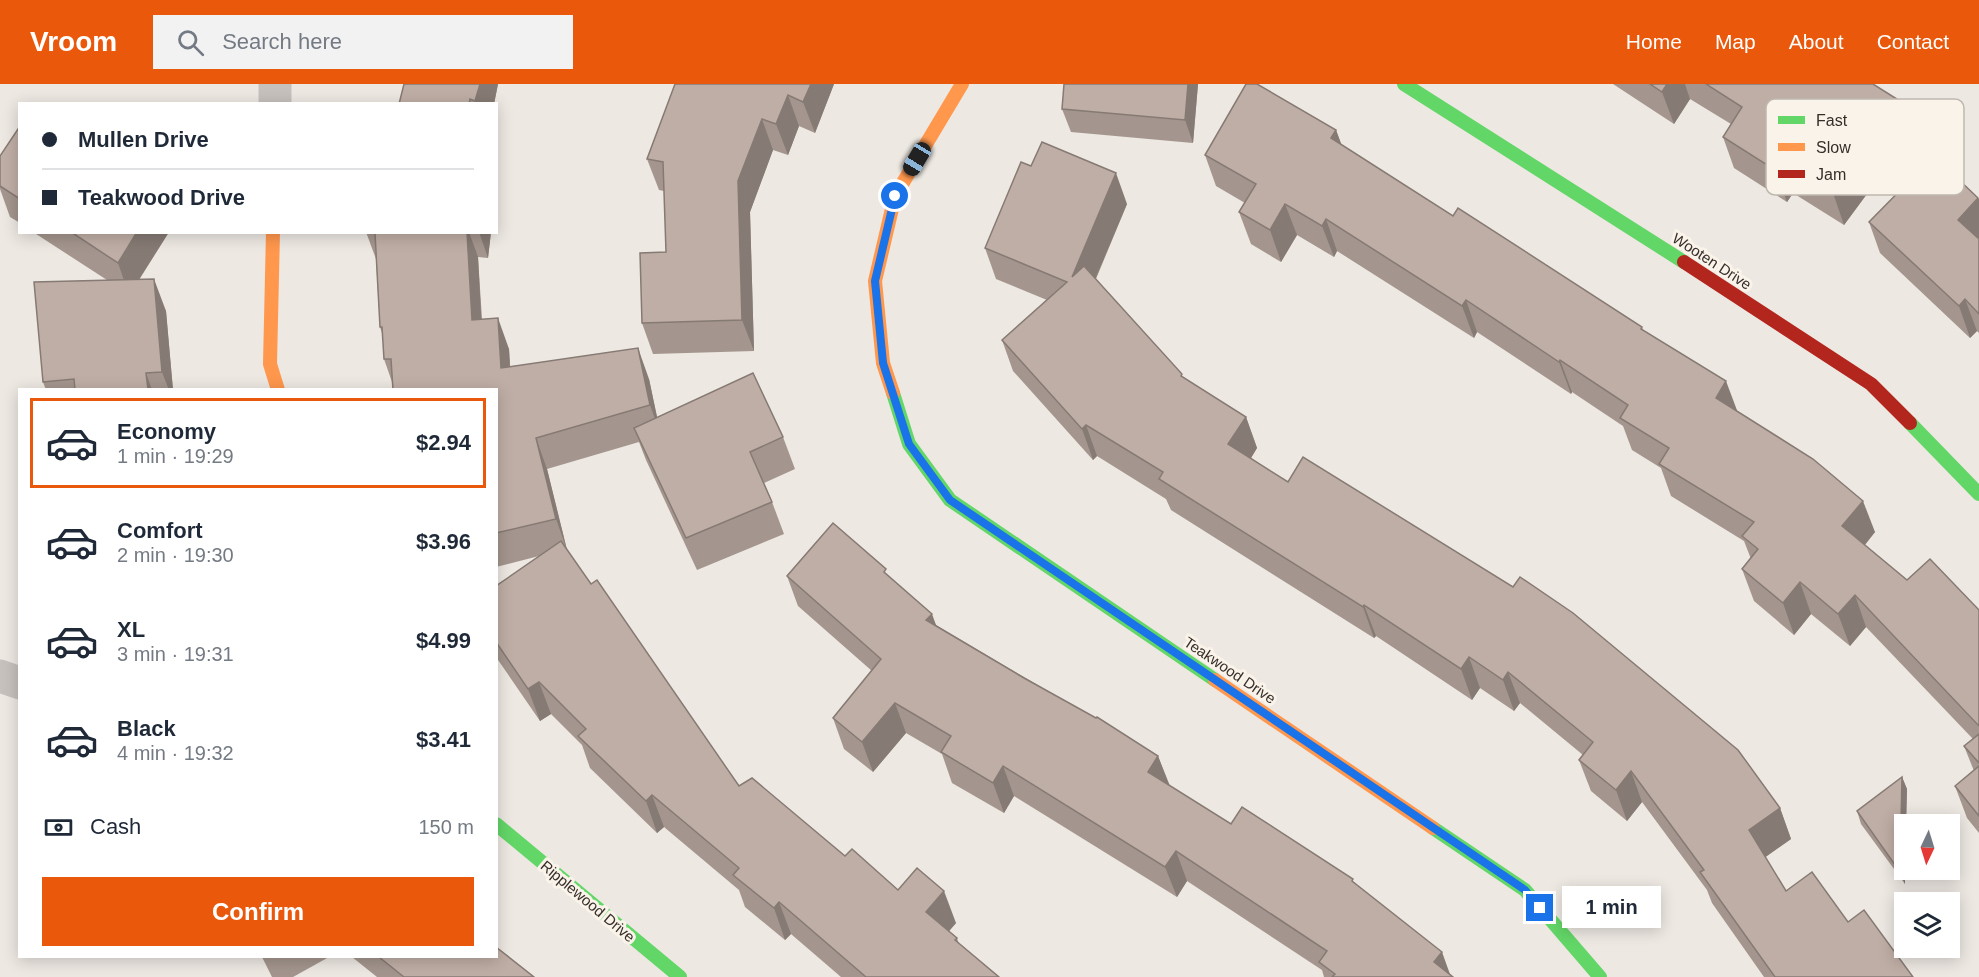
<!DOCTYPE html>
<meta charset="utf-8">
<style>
body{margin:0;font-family:Arial,sans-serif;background:#f2f2f3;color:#1f2937;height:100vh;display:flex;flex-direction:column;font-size:22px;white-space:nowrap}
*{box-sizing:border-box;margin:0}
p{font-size:20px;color:#747a83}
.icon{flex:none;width:33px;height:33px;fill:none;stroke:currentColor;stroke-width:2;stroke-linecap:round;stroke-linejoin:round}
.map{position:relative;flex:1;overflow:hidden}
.panel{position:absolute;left:18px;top:304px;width:480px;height:570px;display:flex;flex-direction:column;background:#fff;border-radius:0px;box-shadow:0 3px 15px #0003}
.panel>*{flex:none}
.banner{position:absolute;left:18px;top:18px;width:480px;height:132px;border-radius:0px;box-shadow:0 3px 15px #0003;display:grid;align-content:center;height:132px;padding:0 24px;background:#fff}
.needle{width:39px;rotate:184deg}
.tools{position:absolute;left:1894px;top:730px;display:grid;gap:12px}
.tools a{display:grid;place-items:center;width:66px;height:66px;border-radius:0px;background:#fff;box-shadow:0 3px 15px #0003;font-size:30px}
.end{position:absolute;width:27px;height:27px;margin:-14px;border:8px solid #1a73e8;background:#fff;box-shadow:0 0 0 3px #fff}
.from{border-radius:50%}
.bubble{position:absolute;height:42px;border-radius:0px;background:#fff;box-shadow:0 3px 15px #0003;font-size:20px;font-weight:700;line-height:42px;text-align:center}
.car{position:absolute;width:18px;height:36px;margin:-18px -9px;border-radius:8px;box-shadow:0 0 4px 2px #0007;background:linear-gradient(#222 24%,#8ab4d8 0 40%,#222 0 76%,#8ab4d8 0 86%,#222 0)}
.banner b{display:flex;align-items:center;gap:21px;height:57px;font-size:22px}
.banner b+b{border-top:2px solid #e0e1e3}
.banner i{width:15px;height:15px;background:#1f2937}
ul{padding:10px 0 0;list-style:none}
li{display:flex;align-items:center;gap:18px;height:90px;margin:0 12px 9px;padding:0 12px;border:3px solid transparent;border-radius:0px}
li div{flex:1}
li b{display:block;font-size:22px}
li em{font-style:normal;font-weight:700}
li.current{border-color:#ea580c}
li>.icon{width:54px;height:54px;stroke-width:1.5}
.pay{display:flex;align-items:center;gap:15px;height:66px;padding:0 24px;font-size:22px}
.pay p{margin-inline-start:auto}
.button{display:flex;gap:12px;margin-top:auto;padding:12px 24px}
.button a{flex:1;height:69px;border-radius:0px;background:#ea580c;color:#fff;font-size:24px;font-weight:700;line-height:69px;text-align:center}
header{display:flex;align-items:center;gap:36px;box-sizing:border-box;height:84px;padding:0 30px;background:#ea580c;color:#fff}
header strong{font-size:28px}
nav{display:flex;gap:33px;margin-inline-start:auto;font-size:21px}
.search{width:420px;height:54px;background:#f2f2f3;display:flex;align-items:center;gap:15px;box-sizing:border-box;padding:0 21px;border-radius:0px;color:#747a83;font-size:22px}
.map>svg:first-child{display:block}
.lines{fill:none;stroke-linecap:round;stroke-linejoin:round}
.street{stroke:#c6c1bc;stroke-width:33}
.fast{stroke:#63d668;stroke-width:14}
.slow{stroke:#ff974d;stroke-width:14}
.jam{stroke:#b3261e;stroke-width:14}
.wall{fill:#a4968e}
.shaded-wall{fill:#867a74}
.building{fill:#bfaea5;stroke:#867a74;stroke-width:1.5}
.route{stroke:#1a73e8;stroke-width:8}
.labels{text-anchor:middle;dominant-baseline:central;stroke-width:6;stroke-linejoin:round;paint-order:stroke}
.street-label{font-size:15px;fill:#372e2a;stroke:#f9f3ea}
.key{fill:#f9f3ea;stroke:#bfb8b0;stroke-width:1.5}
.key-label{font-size:16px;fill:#372e2a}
</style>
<header>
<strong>Vroom</strong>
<div class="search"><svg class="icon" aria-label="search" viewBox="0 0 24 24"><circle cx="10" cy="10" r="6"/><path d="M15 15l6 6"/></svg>Search here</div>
<nav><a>Home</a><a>Map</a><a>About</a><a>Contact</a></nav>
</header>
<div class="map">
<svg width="1979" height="893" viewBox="0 0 1979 893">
<rect width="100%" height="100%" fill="#ede8e2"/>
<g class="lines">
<g class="street">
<path d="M 275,20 L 275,0"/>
<path d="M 0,592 L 20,599"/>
</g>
<g class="fast">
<path d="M 1404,0 L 1684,178"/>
<path d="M 893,309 L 909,360 L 950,416 L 1215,596"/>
<path d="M 1910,339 L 1979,410"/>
<path d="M 496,740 L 680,893"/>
<path d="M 1433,744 L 1525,806 L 1600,893"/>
</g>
<g class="slow">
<path d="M 273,148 L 270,280 L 278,306"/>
<path d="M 893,309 L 883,279 L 875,197 L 895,112 L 962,0"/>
<path d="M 1215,596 L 1433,744"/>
</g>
<path class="jam" d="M 1684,178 L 1871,300 L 1910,339"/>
</g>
<g class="wall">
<path d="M 498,0 L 494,20 L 399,20 Z"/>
<path d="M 675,0 L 834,0 L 815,49 L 799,42 L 788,71 L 773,66 L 750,128 L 754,267 L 653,270 L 642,239 L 666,168 L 664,107 L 659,106 L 647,75 Z"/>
<path d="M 1064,0 L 1198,0 L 1193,59 L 1071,48 L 1062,25 Z"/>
<path d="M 1613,0 L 1873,0 L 1912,49 L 1844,141 L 1793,109 L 1787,118 L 1734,84 L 1723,53 L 1731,40 L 1690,15 L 1674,40 Z"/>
<path d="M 20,42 L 20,139 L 10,133 L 0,105 L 0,72 Z"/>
<path d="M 1336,46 L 1341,60 L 1453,132 L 1642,243 L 1643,246 L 1737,327 L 1875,448 L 1865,461 L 1907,496 L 1979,526 L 1979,749 L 1967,734 L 1955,702 L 1974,687 L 1964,662 L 1973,655 L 1866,543 L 1850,562 L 1811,530 L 1794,551 L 1754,517 L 1742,485 L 1751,475 L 1744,457 L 1671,412 L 1661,384 L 1632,366 L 1623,342 L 1572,308 L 1571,310 L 1477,248 L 1474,254 L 1337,167 L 1334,173 L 1297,151 L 1281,178 L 1251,160 L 1239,128 L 1245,119 L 1216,102 L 1205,71 Z"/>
<path d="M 1979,115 L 1979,249 L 1977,247 L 1970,254 L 1880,169 L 1869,138 Z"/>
<path d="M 1127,120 L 1096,195 L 1183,294 L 1246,333 L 1257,364 L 1251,374 L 1780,724 L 1791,755 L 1765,773 L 1786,807 L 1848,838 L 1913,893 L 1764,893 L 1712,819 L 1707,806 L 1642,718 L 1627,737 L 1591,707 L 1579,676 L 1583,671 L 1520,619 L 1514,627 L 1480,604 L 1472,616 L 1376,552 L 1374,554 L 1171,426 L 1166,415 L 1097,372 L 1093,376 L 1013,287 L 1002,256 L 1047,216 L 996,195 L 985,164 Z"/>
<path d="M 33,148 L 169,148 L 139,196 L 166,227 L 173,306 L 46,306 L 43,298 L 107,196 Z"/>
<path d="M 366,148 L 491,148 L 488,174 L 478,173 L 482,235 L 509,265 L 510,283 L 649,295 L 657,333 L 783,353 L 795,385 L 764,399 L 772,418 L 784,450 L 697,486 L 646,376 L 639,358 L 547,385 L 567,466 L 591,500 L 739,702 L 845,772 L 898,806 L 956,839 L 949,847 L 957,854 L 959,860 L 999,893 L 841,893 L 791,850 L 785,856 L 745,823 L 739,806 L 664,743 L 657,749 L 590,684 L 582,661 L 551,630 L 540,637 L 496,573 L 496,502 L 539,472 L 496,483 L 496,306 L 392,298 L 384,275 L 383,252 L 380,243 L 376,175 Z"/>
<path d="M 787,492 L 888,492 L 936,541 L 1158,672 L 1169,702 L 1231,740 L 1354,798 L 1453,893 L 1324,893 L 1322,886 L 1187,797 L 1177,813 L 1014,712 L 1004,729 L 952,699 L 942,670 L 906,649 L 873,688 L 844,665 L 833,634 L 872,587 L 798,522 Z"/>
<path d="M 1902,693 L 1907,705 L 1906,741 L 1905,741 L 1905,800 L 1861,740 L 1857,727 Z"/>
<path d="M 262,873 L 329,873 L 293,893 L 272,893 Z"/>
<path d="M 352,873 L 496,873 L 534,893 L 377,893 Z"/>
</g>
<g class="shaded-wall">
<path d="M 480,0 L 498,0 L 494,20 L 477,20 L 475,17 Z"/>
<path d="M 811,0 L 834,0 L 815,49 L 803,18 Z"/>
<path d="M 1188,0 L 1198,0 L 1193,59 L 1185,36 Z"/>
<path d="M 1667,0 L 1685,0 L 1690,15 L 1674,40 L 1662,8 Z"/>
<path d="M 788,11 L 799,42 L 788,71 L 776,40 Z"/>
<path d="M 1900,17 L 1912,49 L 1844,141 L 1833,109 Z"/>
<path d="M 762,35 L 773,66 L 750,128 L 754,267 L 742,236 L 738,97 Z"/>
<path d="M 1336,46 L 1348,78 L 1331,54 Z"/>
<path d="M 1781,77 L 1793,109 L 1787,118 L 1775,86 Z"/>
<path d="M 1116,89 L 1127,120 L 1083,224 L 1072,193 Z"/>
<path d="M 1978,114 L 1979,115 L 1979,158 L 1958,136 Z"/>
<path d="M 1285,120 L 1297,151 L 1281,178 L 1270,146 Z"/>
<path d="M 1326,135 L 1337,167 L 1334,173 L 1322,142 Z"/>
<path d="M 137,148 L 169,148 L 129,211 L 118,179 Z"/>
<path d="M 467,148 L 469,148 L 478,173 L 483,267 L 472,236 Z"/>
<path d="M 479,148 L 491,148 L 488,174 Z"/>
<path d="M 154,195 L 166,227 L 173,306 L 169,306 L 162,288 Z"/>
<path d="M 1965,215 L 1977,247 L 1970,254 L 1959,222 Z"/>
<path d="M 1466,216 L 1477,248 L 1474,254 L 1462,222 Z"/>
<path d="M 498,234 L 509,265 L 512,315 L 501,284 Z"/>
<path d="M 638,264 L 649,295 L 661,352 L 650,321 Z"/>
<path d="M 1560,276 L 1572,308 L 1571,310 L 1559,278 Z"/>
<path d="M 146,289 L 152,306 L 148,306 Z"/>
<path d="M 1726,297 L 1738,329 L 1716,314 Z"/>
<path d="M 1246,333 L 1257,364 L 1240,392 L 1228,360 Z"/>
<path d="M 1086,341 L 1097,372 L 1093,376 L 1082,345 Z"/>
<path d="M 536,354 L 547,385 L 567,466 L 556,435 Z"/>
<path d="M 1863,417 L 1875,448 L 1854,474 L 1842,442 Z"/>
<path d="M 1800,498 L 1811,530 L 1794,551 L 1783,519 Z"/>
<path d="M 1855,511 L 1866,543 L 1850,562 L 1838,530 Z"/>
<path d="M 1364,521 L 1376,552 L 1374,554 L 1363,523 Z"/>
<path d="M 932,530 L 943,560 L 926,536 Z"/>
<path d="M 1469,573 L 1480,604 L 1472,616 L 1461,585 Z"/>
<path d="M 1508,588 L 1520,619 L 1514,627 L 1503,596 Z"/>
<path d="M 539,598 L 551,630 L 540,637 L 528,605 Z"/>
<path d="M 895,619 L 906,649 L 873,688 L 862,658 Z"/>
<path d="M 1158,672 L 1170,702 L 1148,688 Z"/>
<path d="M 1003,682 L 1014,712 L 1004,729 L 993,699 Z"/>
<path d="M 1631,687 L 1642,718 L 1627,737 L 1616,706 Z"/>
<path d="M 1902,693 L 1907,705 L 1906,741 L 1905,741 L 1905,800 L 1900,788 Z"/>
<path d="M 652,711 L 664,743 L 657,749 L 646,717 Z"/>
<path d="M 1780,724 L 1791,755 L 1760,777 L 1749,746 Z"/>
<path d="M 1176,767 L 1187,797 L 1177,813 L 1165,783 Z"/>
<path d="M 944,807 L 956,839 L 938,860 L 926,828 Z"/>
<path d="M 779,818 L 791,850 L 785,856 L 774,824 Z"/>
<path d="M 1442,868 L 1451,893 L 1434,878 Z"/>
</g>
<g class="building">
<path d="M 404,0 L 480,0 L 475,17 L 470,15 L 469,20 L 399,20 Z"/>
<path d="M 675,0 L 811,0 L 803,18 L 788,11 L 776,40 L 762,35 L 738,97 L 742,236 L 642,239 L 640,169 L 666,168 L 663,78 L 647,75 Z"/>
<path d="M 1064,0 L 1188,0 L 1185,36 L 1062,25 Z"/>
<path d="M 1246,0 L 1257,0 L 1336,46 L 1331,54 L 1453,132 L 1458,124 L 1642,243 L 1641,245 L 1726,297 L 1716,314 L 1813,375 L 1863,417 L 1842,442 L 1907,496 L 1930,475 L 1979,526 L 1979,642 L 1855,511 L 1838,530 L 1800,498 L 1783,519 L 1742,485 L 1758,465 L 1742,452 L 1754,438 L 1659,380 L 1669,364 L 1620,334 L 1628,321 L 1560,276 L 1559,278 L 1466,216 L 1462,222 L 1326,135 L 1322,142 L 1285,120 L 1270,146 L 1239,128 L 1256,100 L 1205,71 Z"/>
<path d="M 1650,0 L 1667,0 L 1662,8 Z"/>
<path d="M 1706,0 L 1873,0 L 1900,17 L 1833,109 L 1781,77 L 1775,86 L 1723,53 L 1742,23 Z"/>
<path d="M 20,42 L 20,115 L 0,102 L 0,72 Z"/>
<path d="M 1042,58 L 1116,89 L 1072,193 L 1084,182 L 1182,290 L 1181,292 L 1246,333 L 1228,360 L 1288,398 L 1303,373 L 1513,503 L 1520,493 L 1573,529 L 1738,666 L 1780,724 L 1749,746 L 1786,807 L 1812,788 L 1848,838 L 1864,826 L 1913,893 L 1775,893 L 1700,788 L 1704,786 L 1631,687 L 1616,706 L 1579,676 L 1593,658 L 1508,588 L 1503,596 L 1469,573 L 1461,585 L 1364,521 L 1363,523 L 1159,395 L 1163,388 L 1086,341 L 1082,345 L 1002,256 L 1067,198 L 985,164 L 1021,78 L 1031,82 Z"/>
<path d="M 1934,72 L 1978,114 L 1958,136 L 1979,155 L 1979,230 L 1965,215 L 1959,222 L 1869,138 Z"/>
<path d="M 71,148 L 137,148 L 118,179 Z"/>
<path d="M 373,148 L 467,148 L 472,236 L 498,234 L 501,284 L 638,264 L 650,321 L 536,354 L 556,435 L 496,449 L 496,306 L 393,306 L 391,275 L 384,275 L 382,243 L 380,243 L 375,149 Z"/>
<path d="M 154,195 L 162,288 L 146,289 L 148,306 L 75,306 L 74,295 L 43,298 L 34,198 Z"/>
<path d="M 753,289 L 783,353 L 750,368 L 772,418 L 686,454 L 634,344 Z"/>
<path d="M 833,439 L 886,485 L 884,488 L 932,530 L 926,536 L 1024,594 L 1096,634 L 1097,633 L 1158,672 L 1148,688 L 1231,740 L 1242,723 L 1353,795 L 1352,797 L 1442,868 L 1434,878 L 1453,893 L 1332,893 L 1335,890 L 1319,878 L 1327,867 L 1176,767 L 1165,783 L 1003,682 L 993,699 L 941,668 L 951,652 L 895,619 L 862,658 L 833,634 L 881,575 L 787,492 Z"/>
<path d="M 561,457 L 591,500 L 597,496 L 739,702 L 752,694 L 845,772 L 852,765 L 898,806 L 917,784 L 944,807 L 926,828 L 957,854 L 955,856 L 999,893 L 866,893 L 779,818 L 774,824 L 733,791 L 739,784 L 652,711 L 646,717 L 578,652 L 586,645 L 539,598 L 528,605 L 496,558 L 496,502 Z"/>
<path d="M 1979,650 L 1979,679 L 1964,662 Z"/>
<path d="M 1979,682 L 1979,732 L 1955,702 Z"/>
<path d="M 1902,693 L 1900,788 L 1857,727 Z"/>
<path d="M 496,863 L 534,893 L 404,893 L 379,873 L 496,873 Z"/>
</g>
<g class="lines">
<path class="route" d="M 895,112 L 875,197 L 883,279 L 909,360 L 950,416 L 1525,806 L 1540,824"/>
</g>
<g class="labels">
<g class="street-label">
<text transform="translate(1712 177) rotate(33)">Wooten Drive</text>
<text transform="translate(1230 586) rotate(34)">Teakwood Drive</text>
<text transform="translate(588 817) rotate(40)">Ripplewood Drive</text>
</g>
</g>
<rect x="1766" y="15" width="198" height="96" rx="9" class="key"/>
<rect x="1778" y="32" width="27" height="8" fill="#63d668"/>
<rect x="1778" y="59" width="27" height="8" fill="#ff974d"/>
<rect x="1778" y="86" width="27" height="8" fill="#b3261e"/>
<g class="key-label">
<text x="1816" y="42">Fast</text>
<text x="1816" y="69">Slow</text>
<text x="1816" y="96">Jam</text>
</g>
</svg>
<div class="tools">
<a><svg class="needle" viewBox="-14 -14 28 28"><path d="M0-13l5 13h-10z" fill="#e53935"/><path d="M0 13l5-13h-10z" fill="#747a83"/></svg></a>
<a><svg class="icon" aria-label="layers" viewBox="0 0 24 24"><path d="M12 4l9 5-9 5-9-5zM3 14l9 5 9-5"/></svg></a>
</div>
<i class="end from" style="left:895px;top:112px"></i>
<i class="end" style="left:1540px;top:824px"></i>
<div class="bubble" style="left:1562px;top:802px;width:99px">1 min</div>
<i class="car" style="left:917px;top:75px;rotate:211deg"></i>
<div class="banner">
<b><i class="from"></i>Mullen Drive</b>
<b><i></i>Teakwood Drive</b>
</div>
<section class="panel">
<ul>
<li class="current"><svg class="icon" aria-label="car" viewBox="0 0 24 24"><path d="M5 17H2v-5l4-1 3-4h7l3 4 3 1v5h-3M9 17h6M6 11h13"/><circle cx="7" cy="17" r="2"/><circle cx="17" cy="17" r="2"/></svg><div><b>Economy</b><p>1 min · 19:29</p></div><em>$2.94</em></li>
<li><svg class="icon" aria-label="car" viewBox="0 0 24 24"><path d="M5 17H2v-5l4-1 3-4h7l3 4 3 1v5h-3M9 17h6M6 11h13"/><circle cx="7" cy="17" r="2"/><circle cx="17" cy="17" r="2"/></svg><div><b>Comfort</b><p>2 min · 19:30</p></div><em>$3.96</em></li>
<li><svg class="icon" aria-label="car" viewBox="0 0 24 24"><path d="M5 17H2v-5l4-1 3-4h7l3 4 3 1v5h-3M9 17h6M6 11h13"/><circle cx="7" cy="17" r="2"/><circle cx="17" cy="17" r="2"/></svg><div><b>XL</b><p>3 min · 19:31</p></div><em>$4.99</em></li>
<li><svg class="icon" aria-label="car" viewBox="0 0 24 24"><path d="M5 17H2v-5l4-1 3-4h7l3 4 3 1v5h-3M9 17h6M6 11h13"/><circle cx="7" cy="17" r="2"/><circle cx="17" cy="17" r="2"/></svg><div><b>Black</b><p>4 min · 19:32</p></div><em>$3.41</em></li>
</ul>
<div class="pay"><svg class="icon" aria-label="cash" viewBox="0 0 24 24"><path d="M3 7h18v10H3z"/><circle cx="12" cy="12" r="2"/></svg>Cash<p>150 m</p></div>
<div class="button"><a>Confirm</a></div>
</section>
</div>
